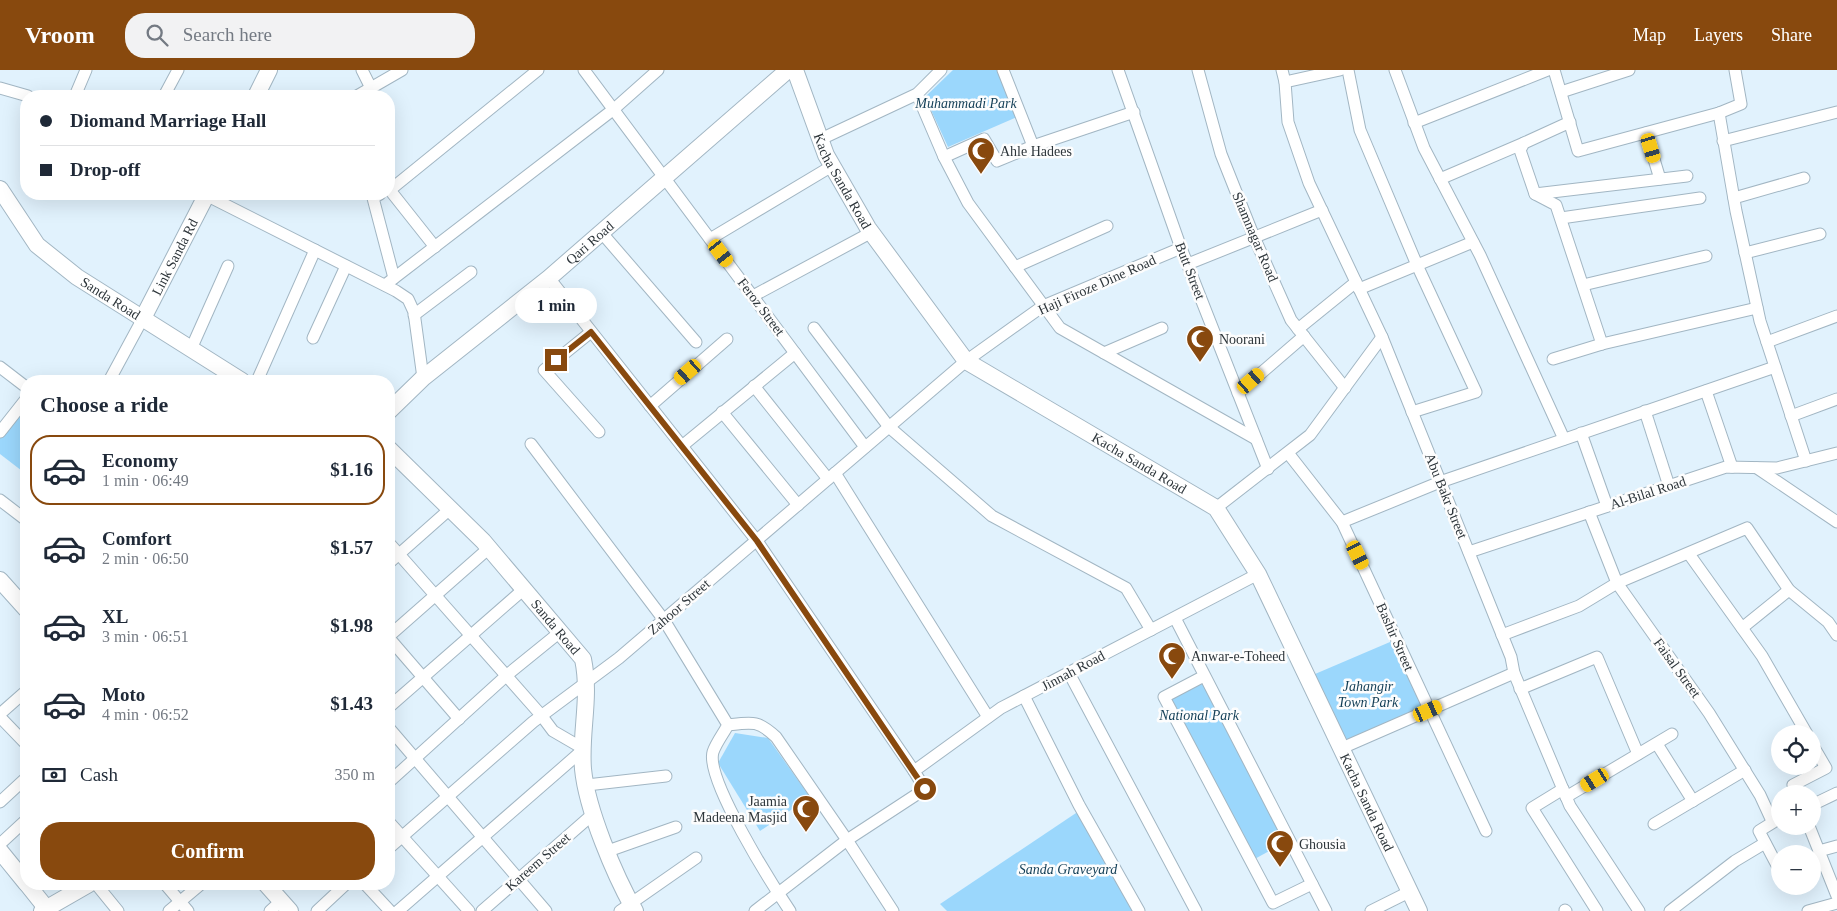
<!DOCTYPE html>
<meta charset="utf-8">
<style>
body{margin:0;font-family:Georgia,serif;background:#f2f2f3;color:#1f2937;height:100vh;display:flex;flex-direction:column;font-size:19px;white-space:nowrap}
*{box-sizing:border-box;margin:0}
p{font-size:16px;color:#747a83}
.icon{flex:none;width:28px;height:28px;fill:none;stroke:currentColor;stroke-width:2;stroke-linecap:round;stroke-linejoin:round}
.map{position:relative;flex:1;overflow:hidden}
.details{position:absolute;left:20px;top:305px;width:375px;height:515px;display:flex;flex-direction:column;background:#fff;border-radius:20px;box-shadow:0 5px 20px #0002}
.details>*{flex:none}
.banner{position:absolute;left:20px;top:20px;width:375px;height:110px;border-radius:20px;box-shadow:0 5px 20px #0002;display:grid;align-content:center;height:110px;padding:0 20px;background:#fff}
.fabs{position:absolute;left:1771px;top:655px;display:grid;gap:10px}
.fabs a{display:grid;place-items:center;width:50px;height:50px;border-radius:50%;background:#fff;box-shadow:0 5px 20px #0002;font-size:25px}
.end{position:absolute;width:22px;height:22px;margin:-11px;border:6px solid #88490e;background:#fff;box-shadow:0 0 0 2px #fff}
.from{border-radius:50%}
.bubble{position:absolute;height:35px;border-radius:18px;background:#fff;box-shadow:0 5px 20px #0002;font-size:16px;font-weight:700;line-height:35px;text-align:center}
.car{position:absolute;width:15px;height:30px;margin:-15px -8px;border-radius:6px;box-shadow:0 0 4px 1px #0007;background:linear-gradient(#f5c518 24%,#345 0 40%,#f5c518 0 76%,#345 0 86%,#f5c518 0)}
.banner b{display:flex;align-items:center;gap:18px;height:48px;font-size:19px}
.banner b+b{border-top:1px solid #e0e1e3}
.banner i{width:12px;height:12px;background:#1f2937}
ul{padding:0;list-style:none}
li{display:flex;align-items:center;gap:15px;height:70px;margin:0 10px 8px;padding:0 10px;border:2px solid transparent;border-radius:20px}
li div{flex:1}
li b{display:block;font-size:19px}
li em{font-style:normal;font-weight:700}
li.on{border-color:#88490e}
li>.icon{width:45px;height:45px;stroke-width:1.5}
h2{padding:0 20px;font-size:22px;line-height:60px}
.pay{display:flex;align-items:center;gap:12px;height:55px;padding:0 20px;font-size:19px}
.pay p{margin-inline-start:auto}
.action{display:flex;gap:10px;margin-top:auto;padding:10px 20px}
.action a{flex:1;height:58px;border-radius:20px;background:#88490e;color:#fff;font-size:20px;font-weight:700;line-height:58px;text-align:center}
header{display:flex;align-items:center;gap:30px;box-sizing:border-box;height:70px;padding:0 25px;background:#88490e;color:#fff}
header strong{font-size:24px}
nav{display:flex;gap:28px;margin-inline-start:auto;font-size:18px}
.search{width:350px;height:45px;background:#f2f2f3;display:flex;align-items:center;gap:12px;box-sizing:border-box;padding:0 18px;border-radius:20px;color:#747a83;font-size:19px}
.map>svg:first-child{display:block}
.green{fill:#9bd7fc}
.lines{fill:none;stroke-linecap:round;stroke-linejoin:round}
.street-casing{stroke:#a2b6c3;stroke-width:13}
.secondary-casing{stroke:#a2b6c3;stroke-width:18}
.street{stroke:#fff;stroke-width:11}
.secondary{stroke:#fff;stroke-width:16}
.route{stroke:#88490e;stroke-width:6}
.labels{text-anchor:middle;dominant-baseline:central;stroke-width:5;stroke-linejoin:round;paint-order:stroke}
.park-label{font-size:14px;font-style:italic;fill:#123e56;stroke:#fdfdfd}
.poi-label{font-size:14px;fill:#2d353a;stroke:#fdfdfd;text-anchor:start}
.street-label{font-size:14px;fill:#2d353a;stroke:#fdfdfd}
</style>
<header>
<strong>Vroom</strong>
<div class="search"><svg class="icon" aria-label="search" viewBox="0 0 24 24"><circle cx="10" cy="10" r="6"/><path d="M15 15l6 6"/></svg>Search here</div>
<nav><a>Map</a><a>Layers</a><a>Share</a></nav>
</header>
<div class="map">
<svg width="1837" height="841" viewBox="0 0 1837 841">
<rect width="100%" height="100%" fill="#e1f2fd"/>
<g class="green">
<path d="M 953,0 L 999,0 L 1017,47 L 948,77 L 925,27 Z"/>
<path d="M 26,329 L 26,404 L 0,384 L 0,362 Z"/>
<path d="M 1397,569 L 1428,641 L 1342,678 L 1308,607 Z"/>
<path d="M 1204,606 L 1289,770 L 1251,791 L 1164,627 Z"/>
<path d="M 735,663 L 768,668 L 810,727 L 760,761 L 718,693 Z"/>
<path d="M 1082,739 L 1139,841 L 947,841 L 940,834 Z"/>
</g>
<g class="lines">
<defs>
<g id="street">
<path d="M 362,0 L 371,18"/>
<path d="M 584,0 L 865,377"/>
<path d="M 1003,0 L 1033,76"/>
<path d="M 1118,0 L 1181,178 L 1268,399"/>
<path d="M 1198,0 L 1221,84 L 1254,167 L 1291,250 L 1345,318"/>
<path d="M 1282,0 L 1285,12 L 1288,52 L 1309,113 L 1382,267 L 1511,587 L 1514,603 L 1570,736 L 1639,841"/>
<path d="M 1348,0 L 1360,60 L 1417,195 L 1476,322 L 1412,342"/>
<path d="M 1395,0 L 1424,78 L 1480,185 L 1564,369"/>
<path d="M 1554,0 L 1578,81 L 1719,43 L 1741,34 L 1735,0"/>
<path d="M 1285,12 L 1340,0"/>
<path d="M 0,18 L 28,26"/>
<path d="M 1561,22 L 1629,0"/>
<path d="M 917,24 L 944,87 L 968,133 L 1060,258 L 1256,369"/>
<path d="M 75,26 L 86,0"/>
<path d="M 164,26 L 178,0"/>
<path d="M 357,26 L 402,0"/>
<path d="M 1719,43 L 1736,141 L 1760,251 L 1806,391"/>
<path d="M 1570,52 L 1524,73 L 1520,80 L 1535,124 L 1556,135 L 1602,274"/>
<path d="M 1414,53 L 1548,0"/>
<path d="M 1646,63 L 1660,109"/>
<path d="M 821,69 L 917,24 L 941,0"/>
<path d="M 1723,71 L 1837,42"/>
<path d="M 944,87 L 984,69 L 997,91 L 1033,76 L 1134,42"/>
<path d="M 1440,109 L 1524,73"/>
<path d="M 389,119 L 435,177"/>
<path d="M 390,120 L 538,0"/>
<path d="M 204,124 L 396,221 L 408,229 L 414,242 L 423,308"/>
<path d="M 380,124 L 373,128 L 394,208"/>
<path d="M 1535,124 L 1687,106"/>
<path d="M 1734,128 L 1804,108"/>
<path d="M 1561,148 L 1700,128"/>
<path d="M 601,162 L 696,272"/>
<path d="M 710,169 L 832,96"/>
<path d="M 1745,183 L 1820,164"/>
<path d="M 1188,194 L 1322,140"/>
<path d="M 1015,197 L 1107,156"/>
<path d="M 549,208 L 757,471 L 914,701"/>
<path d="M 385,215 L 614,39 L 658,0"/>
<path d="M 1583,215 L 1706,186"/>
<path d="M 1359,219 L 1473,172"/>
<path d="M 753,226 L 872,162"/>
<path d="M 414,245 L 471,202"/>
<path d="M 814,258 L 889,357 L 992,446 L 1126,518 L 1151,560"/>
<path d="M 1298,259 L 1356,212"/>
<path d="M 591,262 L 544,300 L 599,362"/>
<path d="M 313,268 L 346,196"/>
<path d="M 1767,272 L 1837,246"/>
<path d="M 191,279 L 228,196"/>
<path d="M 1104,283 L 1162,258"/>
<path d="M 1553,289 L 1602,274 L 1757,238"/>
<path d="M 0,297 L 26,317"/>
<path d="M 109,311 L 142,250"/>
<path d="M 257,311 L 315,180"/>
<path d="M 754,316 L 828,409"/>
<path d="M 1706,321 L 1732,397"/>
<path d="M 1238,323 L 1304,266"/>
<path d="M 650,336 L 727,269"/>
<path d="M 1645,341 L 1669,416"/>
<path d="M 722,342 L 798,435"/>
<path d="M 1791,346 L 1837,329"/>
<path d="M 0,362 L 26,329"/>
<path d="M 1581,363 L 1607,436"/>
<path d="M 531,374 L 664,550 L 728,655 C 723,664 716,673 713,682 C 705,709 773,816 790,841"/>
<path d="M 682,376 L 795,283"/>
<path d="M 1288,383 L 1342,452 L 1486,761"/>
<path d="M 1757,398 L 1837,452"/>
<path d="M 835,403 L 988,647"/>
<path d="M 0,430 L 26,450"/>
<path d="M 1216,438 L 1310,365 L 1382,267"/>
<path d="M 1589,442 L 1617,513 L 1709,643 L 1760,725 L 1772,751"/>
<path d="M 1342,452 L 1440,412 L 1775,297"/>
<path d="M 389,473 L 541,645 L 553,661 L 584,679 L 398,841"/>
<path d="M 1469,482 L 1726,397 L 1777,398 L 1837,383"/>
<path d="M 1689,484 L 1762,586 L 1807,664"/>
<path d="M 389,493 L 450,439"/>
<path d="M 1175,548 L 1326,841"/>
<path d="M 1742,558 L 1789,520"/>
<path d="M 1502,565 L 1579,536 L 1617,513 L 1747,458 L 1789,520 L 1828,552 L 1837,565"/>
<path d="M 389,566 L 489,478"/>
<path d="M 389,568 L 459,649"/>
<path d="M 1069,603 L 1196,841"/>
<path d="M 1204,606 L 1164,627 L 1273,833 L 1312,814"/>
<path d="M 1520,619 L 1597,587 L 1638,684"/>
<path d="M 1024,626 L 1079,735 L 1139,841"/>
<path d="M 389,637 L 524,519"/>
<path d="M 0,644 L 26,621"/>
<path d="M 0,647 L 26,674"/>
<path d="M 728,655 C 752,652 758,650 776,667 L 847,770 L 893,841"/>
<path d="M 389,658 L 546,841"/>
<path d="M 1657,674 L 1693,731"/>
<path d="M 1342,678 L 1514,603"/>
<path d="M 389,712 L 507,605 L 560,562"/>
<path d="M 587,715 L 666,706"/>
<path d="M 1563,719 L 1532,738 L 1597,841"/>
<path d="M 1796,724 L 1793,715 L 1826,698 L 1812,674"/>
<path d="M 1566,727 L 1672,664"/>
<path d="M 0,732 L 26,708"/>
<path d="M 1812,735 L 1837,723"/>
<path d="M 1780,748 L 1759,761 L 1780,801"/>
<path d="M 389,752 L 469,841"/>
<path d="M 1654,754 L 1745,700"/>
<path d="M 1809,756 L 1837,826"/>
<path d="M 0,774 L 26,750"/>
<path d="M 389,778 L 533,652 L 619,588 L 966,291 L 1043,236 L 1181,178"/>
<path d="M 608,781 L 676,757"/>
<path d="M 1819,781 L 1837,776"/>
<path d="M 96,814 L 118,841"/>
<path d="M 165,814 L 188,841"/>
<path d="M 365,814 L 390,841"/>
<path d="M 1565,840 L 1566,841"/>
<path d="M 169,841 L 201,814"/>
<path d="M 270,841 L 281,831"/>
<path d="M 317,841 L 346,814"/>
<path d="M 482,841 L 593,744"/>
<path d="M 620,841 L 696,788"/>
<path d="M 755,841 L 847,770 L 925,719 L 914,701 L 1001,638 L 1258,504"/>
<path d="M 1371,841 L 1411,821"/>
<path d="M 1670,841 L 1735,791 L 1765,773"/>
<path d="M 1808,841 L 1837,833"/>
</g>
<g id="secondary">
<path id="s1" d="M 795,0 L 826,85 L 868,158 L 966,291 L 1216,438 L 1258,504 L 1419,841"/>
<path d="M 256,26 L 269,0"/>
<path id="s2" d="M 0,119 L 37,175 L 77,207 L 242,311"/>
<path id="s3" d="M 142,250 L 207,124"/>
<path id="s4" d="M 389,341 L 423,308 L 549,208 L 788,0"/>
<path id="s5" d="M 389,379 L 483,471 L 583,589 C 591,628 580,661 583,699 C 587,740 615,806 635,841"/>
<path d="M 0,510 L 26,539"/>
<path d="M 0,781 L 26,813"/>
<path d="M 27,814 L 47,839"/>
<path d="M 266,814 L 290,841"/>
<path d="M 42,841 L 89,814"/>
</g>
</defs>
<use href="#street" class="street-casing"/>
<use href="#secondary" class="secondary-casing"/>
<use href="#street" class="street"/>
<use href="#secondary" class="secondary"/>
</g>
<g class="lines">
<path class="route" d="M 556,290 L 591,262 L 757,471 L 925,719"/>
</g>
<defs>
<symbol id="mosque-pin" viewBox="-11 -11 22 30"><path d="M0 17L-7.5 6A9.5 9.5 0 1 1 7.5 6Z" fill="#88490e" stroke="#fdfdfd"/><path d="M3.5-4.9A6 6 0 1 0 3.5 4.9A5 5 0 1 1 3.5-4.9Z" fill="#fff"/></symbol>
</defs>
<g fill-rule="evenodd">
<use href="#mosque-pin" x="965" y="65" width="32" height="43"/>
<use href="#mosque-pin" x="1184" y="253" width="32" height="43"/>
<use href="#mosque-pin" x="1156" y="570" width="32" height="43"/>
<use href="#mosque-pin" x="790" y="723" width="32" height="43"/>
<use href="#mosque-pin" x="1264" y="758" width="32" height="43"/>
</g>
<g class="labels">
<g class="park-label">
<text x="966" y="33">Muhammadi Park</text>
<text x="1368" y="616">Jahangir<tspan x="1368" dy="16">Town Park</tspan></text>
<text x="1199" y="645">National Park</text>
<text x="1068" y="799">Sanda Graveyard</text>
</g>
<g class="poi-label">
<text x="1000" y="81">Ahle Hadees</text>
<text x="1219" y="269">Noorani</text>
<text x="1191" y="586">Anwar-e-Toheed</text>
<text x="787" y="731" text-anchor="end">Jaamia<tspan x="787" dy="16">Madeena Masjid</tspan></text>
<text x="1299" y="774">Ghousia</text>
</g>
<g class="street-label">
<text stroke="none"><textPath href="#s1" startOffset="121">Kacha Sanda Road</textPath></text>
<text transform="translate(1255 167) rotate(67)">Shamnagar Road</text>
<text stroke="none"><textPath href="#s4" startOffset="262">Qari Road</textPath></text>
<text stroke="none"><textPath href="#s3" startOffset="71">Link Sanda Rd</textPath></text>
<text transform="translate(1190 201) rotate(69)">Butt Street</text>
<text transform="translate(1097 215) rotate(-24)">Haji Firoze Dine Road</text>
<text stroke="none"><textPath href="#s2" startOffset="158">Sanda Road</textPath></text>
<text transform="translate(761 237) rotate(53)">Feroz Street</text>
<text stroke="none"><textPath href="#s1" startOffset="541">Kacha Sanda Road</textPath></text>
<text transform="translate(1648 423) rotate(-18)">Al-Bilal Road</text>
<text transform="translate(1446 426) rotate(68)">Abu Bakr Street</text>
<text transform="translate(679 537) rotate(-41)">Zahoor Street</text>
<text stroke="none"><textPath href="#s5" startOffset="244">Sanda Road</textPath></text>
<text transform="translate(1395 567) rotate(66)">Bashir Street</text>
<text transform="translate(1677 598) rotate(54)">Faisal Street</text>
<text transform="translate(1073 601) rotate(-28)">Jinnah Road</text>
<text stroke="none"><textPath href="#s1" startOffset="961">Kacha Sanda Road</textPath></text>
<text transform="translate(538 792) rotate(-41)">Kareem Street</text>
</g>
</g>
</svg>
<div class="fabs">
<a><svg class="icon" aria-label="locate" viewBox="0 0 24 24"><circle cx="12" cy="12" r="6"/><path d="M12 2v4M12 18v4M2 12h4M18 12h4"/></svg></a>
<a>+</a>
<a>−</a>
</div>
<i class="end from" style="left:925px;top:719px"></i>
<i class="end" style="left:556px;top:290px"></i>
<div class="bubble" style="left:515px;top:218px;width:82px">1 min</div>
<i class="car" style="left:1651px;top:78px;rotate:163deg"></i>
<i class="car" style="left:721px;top:183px;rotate:143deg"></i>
<i class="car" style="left:688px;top:302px;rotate:229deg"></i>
<i class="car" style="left:1251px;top:311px;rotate:49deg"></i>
<i class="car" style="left:1358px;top:485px;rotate:154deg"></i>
<i class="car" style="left:1428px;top:641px;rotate:66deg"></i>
<i class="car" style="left:1595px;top:710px;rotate:239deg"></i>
<div class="banner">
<b><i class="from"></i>Diomand Marriage Hall</b>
<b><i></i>Drop-off</b>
</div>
<section class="details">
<h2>Choose a ride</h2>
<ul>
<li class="on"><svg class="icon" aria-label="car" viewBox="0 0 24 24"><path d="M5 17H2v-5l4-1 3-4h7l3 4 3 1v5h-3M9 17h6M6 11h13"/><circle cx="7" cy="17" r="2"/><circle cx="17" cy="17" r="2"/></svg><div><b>Economy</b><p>1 min · 06:49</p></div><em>$1.16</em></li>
<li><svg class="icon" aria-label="car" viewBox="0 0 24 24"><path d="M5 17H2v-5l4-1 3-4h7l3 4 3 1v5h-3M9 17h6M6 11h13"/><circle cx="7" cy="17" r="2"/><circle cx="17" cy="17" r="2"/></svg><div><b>Comfort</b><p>2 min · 06:50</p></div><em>$1.57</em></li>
<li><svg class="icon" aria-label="car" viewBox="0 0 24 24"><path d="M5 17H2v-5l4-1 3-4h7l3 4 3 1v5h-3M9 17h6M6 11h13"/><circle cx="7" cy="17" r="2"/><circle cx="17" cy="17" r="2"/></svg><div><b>XL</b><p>3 min · 06:51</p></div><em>$1.98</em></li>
<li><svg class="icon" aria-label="car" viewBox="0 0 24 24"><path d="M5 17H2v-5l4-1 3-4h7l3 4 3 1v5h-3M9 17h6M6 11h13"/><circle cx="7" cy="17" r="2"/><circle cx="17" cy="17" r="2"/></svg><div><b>Moto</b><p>4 min · 06:52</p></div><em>$1.43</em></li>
</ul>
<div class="pay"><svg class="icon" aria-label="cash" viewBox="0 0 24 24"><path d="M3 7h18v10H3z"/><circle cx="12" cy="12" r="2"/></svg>Cash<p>350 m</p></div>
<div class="action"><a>Confirm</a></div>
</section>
</div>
